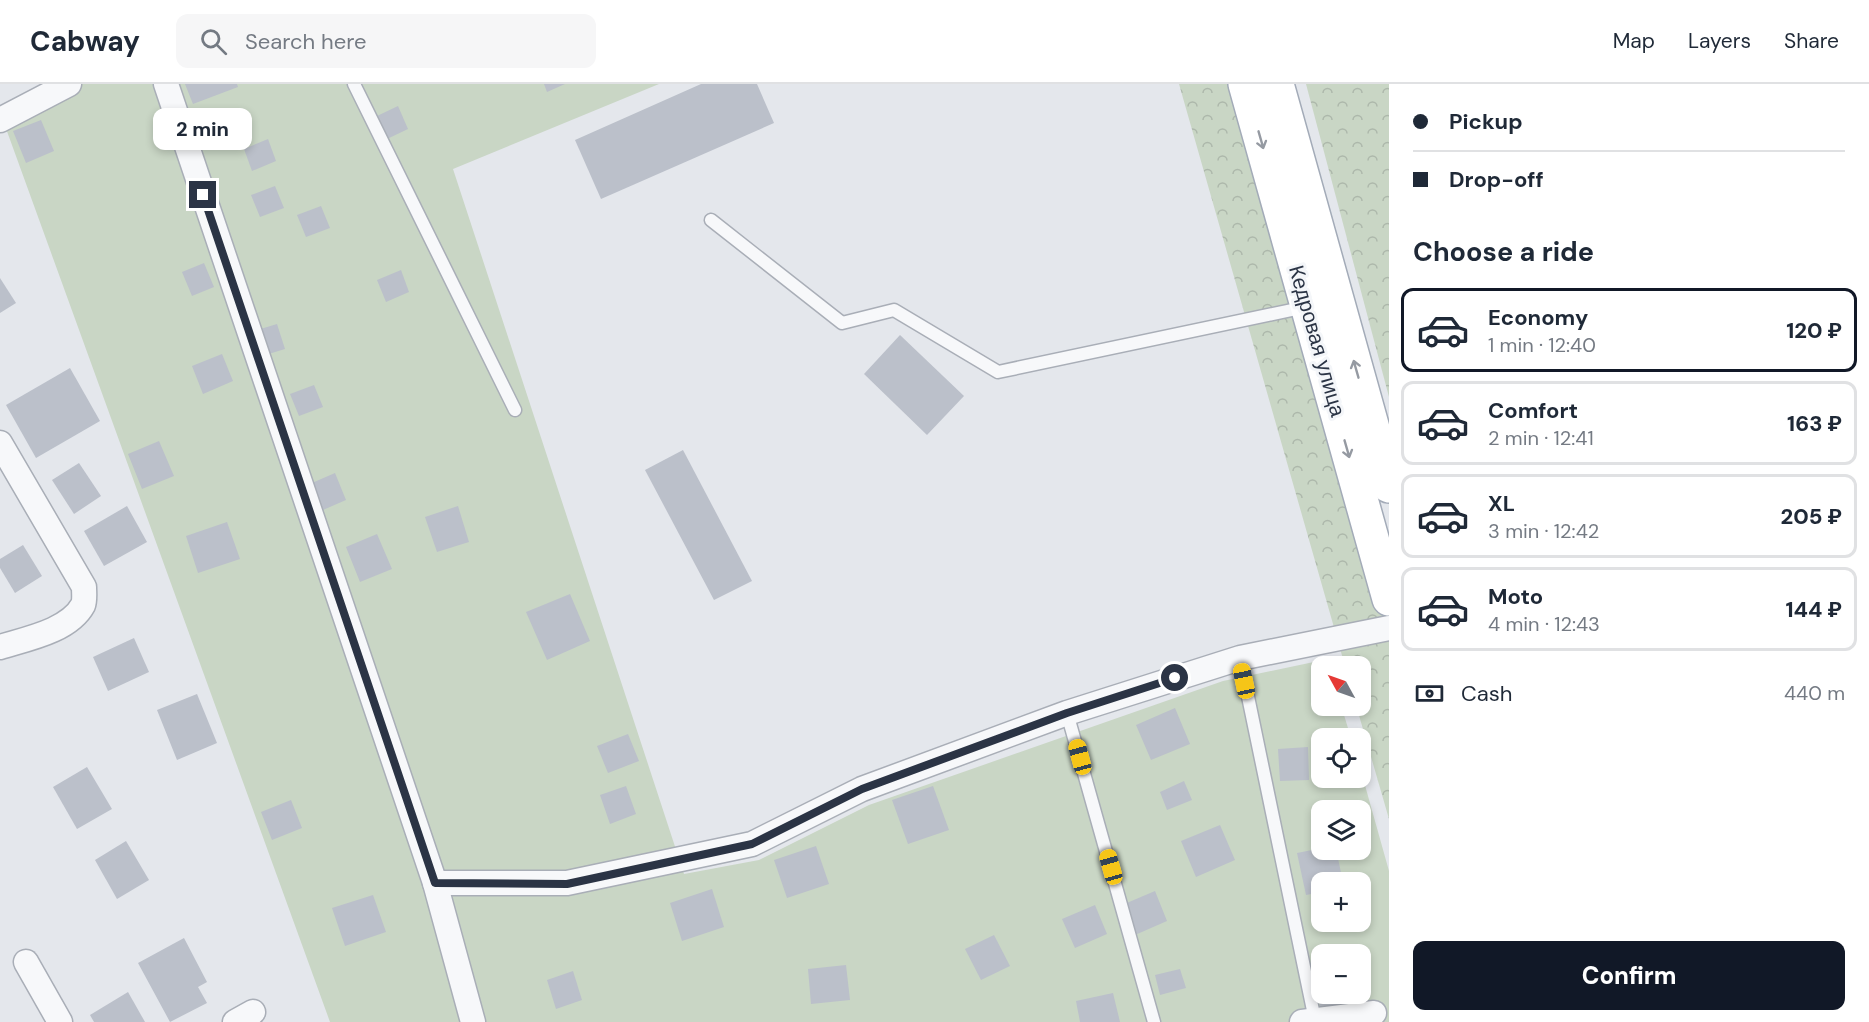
<!DOCTYPE html>
<meta charset="utf-8">
<style>
body{margin:0;font-family:"DM Sans",sans-serif;background:#f6f6f7;color:#1f2937;height:100vh;display:flex;flex-direction:column;font-size:22px;white-space:nowrap}
*{box-sizing:border-box;margin:0}
p{font-size:20px;color:#747a83}
.icon{flex:none;width:33px;height:33px;fill:none;stroke:currentColor;stroke-width:2;stroke-linecap:round;stroke-linejoin:round}
.map{position:relative;flex:1;overflow:hidden}
.panel{display:flex;flex-direction:column;background:#fff;width:480px}
.panel>*{flex:none}
.banner{display:grid;align-content:center;height:132px;padding:0 24px;background:#fff}
.needle{width:39px;rotate:310deg}
.controls{position:absolute;left:1311px;top:572px;display:grid;gap:12px}
.controls a{display:grid;place-items:center;width:60px;height:60px;border-radius:12px;background:#fff;box-shadow:0 3px 9px #0003;font-size:30px}
.end{position:absolute;width:27px;height:27px;margin:-14px;border:8px solid #2b3445;background:#fff;box-shadow:0 0 0 3px #fff}
.from{border-radius:50%}
.bubble{position:absolute;height:42px;border-radius:12px;background:#fff;box-shadow:0 3px 9px #0003;font-size:20px;font-weight:800;line-height:42px;text-align:center}
.car{position:absolute;width:18px;height:36px;margin:-18px -9px;border-radius:8px;box-shadow:0 0 4px 2px #0007;background:linear-gradient(#f5c518 24%,#345 0 40%,#f5c518 0 76%,#345 0 86%,#f5c518 0)}
.banner b{display:flex;align-items:center;gap:21px;height:57px;font-size:22px}
.banner b+b{border-top:2px solid #e0e1e3}
.banner i{width:15px;height:15px;background:#1f2937}
ul{padding:0;list-style:none}
li{display:flex;align-items:center;gap:18px;height:84px;margin:0 12px 9px;padding:0 12px;border:3px solid #e0e1e3;border-radius:12px}
li div{flex:1}
li b{display:block;font-size:22px}
li em{font-style:normal;font-weight:800}
li.selected{border-color:#111827}
li>.icon{width:54px;height:54px;stroke-width:1.5}
h2{padding:0 24px;font-size:27px;line-height:72px}
.pay{display:flex;align-items:center;gap:15px;height:66px;padding:0 24px;font-size:22px}
.pay p{margin-inline-start:auto}
.primary-button{display:flex;gap:12px;margin-top:auto;padding:12px 24px}
.primary-button a{flex:1;height:69px;border-radius:12px;background:#111827;color:#fff;font-size:24px;font-weight:800;line-height:69px;text-align:center}
header{display:flex;align-items:center;gap:36px;box-sizing:border-box;height:84px;padding:0 30px;background:#fff;border-bottom:2px solid #e0e1e3}
header strong{font-size:28px}
nav{display:flex;gap:33px;margin-inline-start:auto;font-size:21px}
.search{width:420px;height:54px;background:#f6f6f7;display:flex;align-items:center;gap:15px;box-sizing:border-box;padding:0 21px;border-radius:12px;color:#747a83;font-size:22px}
main{display:flex;flex:1;min-height:0}
.map>svg:first-child{display:block}
.green{fill:#c9d6c5;fill-rule:evenodd}
.forest{fill:url(#forest-crowns)}
.building{fill:#bbc0ca}
.lines{fill:none;stroke-linecap:round;stroke-linejoin:round}
.lane-casing{stroke:#a9aeb7;stroke-width:15}
.street-casing{stroke:#a9aeb7;stroke-width:27}
.primary-casing{stroke:#a3abb8;stroke-width:36}
.lane{stroke:#f7f8fa;stroke-width:12}
.street{stroke:#f7f8fa;stroke-width:24}
.primary{stroke:#fff;stroke-width:33}
.oneway{stroke:#959aa2}
.route{stroke:#2b3445;stroke-width:8}
.labels{text-anchor:middle;dominant-baseline:central;stroke-width:6;stroke-linejoin:round;paint-order:stroke}
.street-label{font-size:21px;fill:#2b3445;stroke:#f4f6f9}
</style>
<header>
<strong>Cabway</strong>
<div class="search"><svg class="icon" aria-label="search" viewBox="0 0 24 24"><circle cx="10" cy="10" r="6"/><path d="M15 15l6 6"/></svg>Search here</div>
<nav><a>Map</a><a>Layers</a><a>Share</a></nav>
</header>
<main>
<div class="map">
<svg width="1389" height="938" viewBox="0 0 1389 938">
<defs>
<pattern id="forest-crowns" width="20" height="18" patternUnits="userSpaceOnUse" patternTransform="scale(1.5)"><rect width="20" height="18" fill="#c9d6c5"/><path d="M2 6a3 3 0 1 1 6 0M12 15a3 3 0 1 1 6 0" fill="none" stroke="#adb8ab"/></pattern>
</defs>
<rect width="100%" height="100%" fill="#e4e7ec"/>
<path class="green" d="M 64,0 L 659,0 L 453,85 L 684,790 L 759,776 L 869,721 L 1223,597 L 1328,575 L 1330,582 L 1322,582 L 1322,621 L 1341,621 L 1351,654 L 1322,654 L 1322,693 L 1360,693 L 1361,687 L 1389,787 L 1389,938 L 330,938 L 0,28 ZM 1322,726 L 1360,726 L 1360,765 L 1322,765 ZM 1322,798 L 1360,798 L 1360,837 L 1322,837 ZM 1322,870 L 1360,870 L 1360,909 L 1322,909 Z"/>
<g class="forest">
<path d="M 1179,0 L 1239,0 L 1389,537 L 1389,735 L 1356,621 L 1360,621 L 1360,582 L 1345,582 Z"/>
<path d="M 1306,0 L 1389,0 L 1389,313 Z"/>
</g>
<g class="building">
<path d="M 185,0 L 237,0 L 238,3 L 193,20 Z"/>
<path d="M 544,0 L 565,0 L 547,8 Z"/>
<path d="M 701,0 L 757,0 L 774,39 L 601,115 L 575,56 Z"/>
<path d="M 398,22 L 408,45 L 387,55 L 377,32 Z"/>
<path d="M 41,36 L 54,67 L 26,79 L 13,47 Z"/>
<path d="M 268,55 L 276,77 L 252,87 L 244,65 Z"/>
<path d="M 275,102 L 284,124 L 260,133 L 251,111 Z"/>
<path d="M 321,122 L 330,144 L 306,153 L 297,131 Z"/>
<path d="M 204,179 L 214,203 L 192,212 L 182,188 Z"/>
<path d="M 401,186 L 409,208 L 386,218 L 377,196 Z"/>
<path d="M 0,194 L 16,219 L 0,229 Z"/>
<path d="M 277,240 L 285,265 L 262,272 L 254,247 Z"/>
<path d="M 900,251 L 964,312 L 927,351 L 864,290 Z"/>
<path d="M 222,270 L 233,297 L 203,310 L 192,282 Z"/>
<path d="M 70,284 L 100,337 L 36,374 L 6,321 Z"/>
<path d="M 314,301 L 323,323 L 299,332 L 290,310 Z"/>
<path d="M 159,357 L 174,392 L 142,405 L 128,370 Z"/>
<path d="M 683,366 L 752,497 L 714,516 L 645,386 Z"/>
<path d="M 79,379 L 101,412 L 74,430 L 52,396 Z"/>
<path d="M 335,389 L 346,416 L 316,429 L 305,402 Z"/>
<path d="M 127,422 L 147,458 L 104,482 L 84,447 Z"/>
<path d="M 458,422 L 469,458 L 437,468 L 425,433 Z"/>
<path d="M 227,438 L 240,475 L 198,489 L 186,452 Z"/>
<path d="M 377,450 L 392,485 L 360,498 L 346,463 Z"/>
<path d="M 23,461 L 42,492 L 15,509 L 0,484 L 0,475 Z"/>
<path d="M 570,510 L 590,557 L 547,576 L 526,528 Z"/>
<path d="M 134,554 L 149,588 L 108,607 L 93,573 Z"/>
<path d="M 197,610 L 217,659 L 177,676 L 157,626 Z"/>
<path d="M 1175,624 L 1190,660 L 1151,676 L 1136,641 Z"/>
<path d="M 628,650 L 639,677 L 608,689 L 597,662 Z"/>
<path d="M 1308,663 L 1309,696 L 1280,697 L 1278,665 Z"/>
<path d="M 87,683 L 112,725 L 77,745 L 53,703 Z"/>
<path d="M 1184,697 L 1192,716 L 1167,726 L 1160,708 Z"/>
<path d="M 626,702 L 636,730 L 610,740 L 600,711 Z"/>
<path d="M 933,702 L 949,746 L 908,760 L 892,716 Z"/>
<path d="M 291,716 L 302,744 L 272,756 L 261,728 Z"/>
<path d="M 1220,741 L 1235,776 L 1196,793 L 1181,757 Z"/>
<path d="M 126,757 L 149,796 L 117,815 L 95,776 Z"/>
<path d="M 816,762 L 829,800 L 787,814 L 774,776 Z"/>
<path d="M 1322,764 L 1336,765 L 1343,798 L 1322,798 L 1322,808 L 1306,811 L 1297,769 Z"/>
<path d="M 712,805 L 724,843 L 682,857 L 670,819 Z"/>
<path d="M 1155,807 L 1167,837 L 1135,851 L 1122,821 Z"/>
<path d="M 373,811 L 386,848 L 345,862 L 332,824 Z"/>
<path d="M 1095,821 L 1107,850 L 1075,864 L 1062,835 Z"/>
<path d="M 994,851 L 1010,882 L 981,896 L 965,865 Z"/>
<path d="M 184,854 L 207,898 L 198,903 L 207,919 L 170,938 L 138,879 Z"/>
<path d="M 846,881 L 850,916 L 811,920 L 808,885 Z"/>
<path d="M 1180,885 L 1186,904 L 1160,911 L 1155,891 Z"/>
<path d="M 573,887 L 582,916 L 556,925 L 547,896 Z"/>
<path d="M 1319,900 L 1322,900 L 1322,909 L 1345,909 L 1345,922 L 1320,924 Z"/>
<path d="M 128,908 L 145,938 L 94,938 L 90,931 Z"/>
<path d="M 1113,909 L 1120,938 L 1080,938 L 1076,917 Z"/>
</g>
<g class="lines">
<defs>
<g id="lane">
<path d="M 354,0 L 515,326"/>
<path d="M 711,136 L 842,239 L 894,226 L 998,288 L 1306,223"/>
<path d="M 1240,574 L 1315,936"/>
<path d="M 1067,629 L 1154,938"/>
</g>
<g id="street">
<path d="M 166,0 L 435,799 L 473,938"/>
<path d="M 0,36 L 69,0"/>
<path d="M 0,359 L 84,503 C 84,509 85,516 83,521 C 69,547 26,555 0,563"/>
<path d="M 435,799 L 567,799 L 752,760 L 862,705 L 1067,629 L 1240,574 L 1389,544"/>
<path d="M 26,878 L 60,938"/>
<path d="M 235,938 L 253,928"/>
<path d="M 1302,938 L 1374,929"/>
</g>
<g id="primary">
<path d="M 1245,0 L 1389,515"/>
<path d="M 1277,0 L 1389,402"/>
</g>
</defs>
<use href="#lane" class="lane-casing"/>
<use href="#street" class="street-casing"/>
<use href="#primary" class="primary-casing"/>
<use href="#lane" class="lane"/>
<use href="#street" class="street"/>
<use href="#primary" class="primary"/>
</g>
<defs><path id="oneway-shaft" d="M-6 0H5M1.5-3L5.5 0L1.5 3" fill="none" stroke-width="1.6" stroke-linecap="round" stroke-linejoin="round" transform="scale(1.5)"/></defs>
<g class="oneway">
<use href="#oneway-shaft" transform="translate(1261 56) rotate(74)"/>
<use href="#oneway-shaft" transform="translate(1356 285) rotate(-106)"/>
<use href="#oneway-shaft" transform="translate(1347 365) rotate(74)"/>
</g>
<g class="lines">
<path class="route" d="M 203,111 L 435,799 L 567,800 L 752,760 L 862,705 L 1067,629 L 1175,594"/>
</g>
<g class="labels">
<g class="street-label">
<text transform="translate(1317 257) rotate(74)">Кедровая улица</text>
</g>
</g>
</svg>
<div class="controls">
<a><svg class="needle" viewBox="-14 -14 28 28"><path d="M0-13l5 13h-10z" fill="#e53935"/><path d="M0 13l5-13h-10z" fill="#747a83"/></svg></a>
<a><svg class="icon" aria-label="locate" viewBox="0 0 24 24"><circle cx="12" cy="12" r="6"/><path d="M12 2v4M12 18v4M2 12h4M18 12h4"/></svg></a>
<a><svg class="icon" aria-label="layers" viewBox="0 0 24 24"><path d="M12 4l9 5-9 5-9-5zM3 14l9 5 9-5"/></svg></a>
<a>+</a>
<a>−</a>
</div>
<i class="end from" style="left:1175px;top:594px"></i>
<i class="end" style="left:203px;top:111px"></i>
<div class="bubble" style="left:153px;top:24px;width:99px">2 min</div>
<i class="car" style="left:1244px;top:597px;rotate:348deg"></i>
<i class="car" style="left:1080px;top:673px;rotate:345deg"></i>
<i class="car" style="left:1111px;top:783px;rotate:344deg"></i>
</div>
<section class="panel">
<div class="banner">
<b><i class="from"></i>Pickup</b>
<b><i></i>Drop-off</b>
</div>
<h2>Choose a ride</h2>
<ul>
<li class="selected"><svg class="icon" aria-label="car" viewBox="0 0 24 24"><path d="M5 17H2v-5l4-1 3-4h7l3 4 3 1v5h-3M9 17h6M6 11h13"/><circle cx="7" cy="17" r="2"/><circle cx="17" cy="17" r="2"/></svg><div><b>Economy</b><p>1 min · 12:40</p></div><em>120 ₽</em></li>
<li><svg class="icon" aria-label="car" viewBox="0 0 24 24"><path d="M5 17H2v-5l4-1 3-4h7l3 4 3 1v5h-3M9 17h6M6 11h13"/><circle cx="7" cy="17" r="2"/><circle cx="17" cy="17" r="2"/></svg><div><b>Comfort</b><p>2 min · 12:41</p></div><em>163 ₽</em></li>
<li><svg class="icon" aria-label="car" viewBox="0 0 24 24"><path d="M5 17H2v-5l4-1 3-4h7l3 4 3 1v5h-3M9 17h6M6 11h13"/><circle cx="7" cy="17" r="2"/><circle cx="17" cy="17" r="2"/></svg><div><b>XL</b><p>3 min · 12:42</p></div><em>205 ₽</em></li>
<li><svg class="icon" aria-label="car" viewBox="0 0 24 24"><path d="M5 17H2v-5l4-1 3-4h7l3 4 3 1v5h-3M9 17h6M6 11h13"/><circle cx="7" cy="17" r="2"/><circle cx="17" cy="17" r="2"/></svg><div><b>Moto</b><p>4 min · 12:43</p></div><em>144 ₽</em></li>
</ul>
<div class="pay"><svg class="icon" aria-label="cash" viewBox="0 0 24 24"><path d="M3 7h18v10H3z"/><circle cx="12" cy="12" r="2"/></svg>Cash<p>440 m</p></div>
<div class="primary-button"><a>Confirm</a></div>
</section>
</main>
